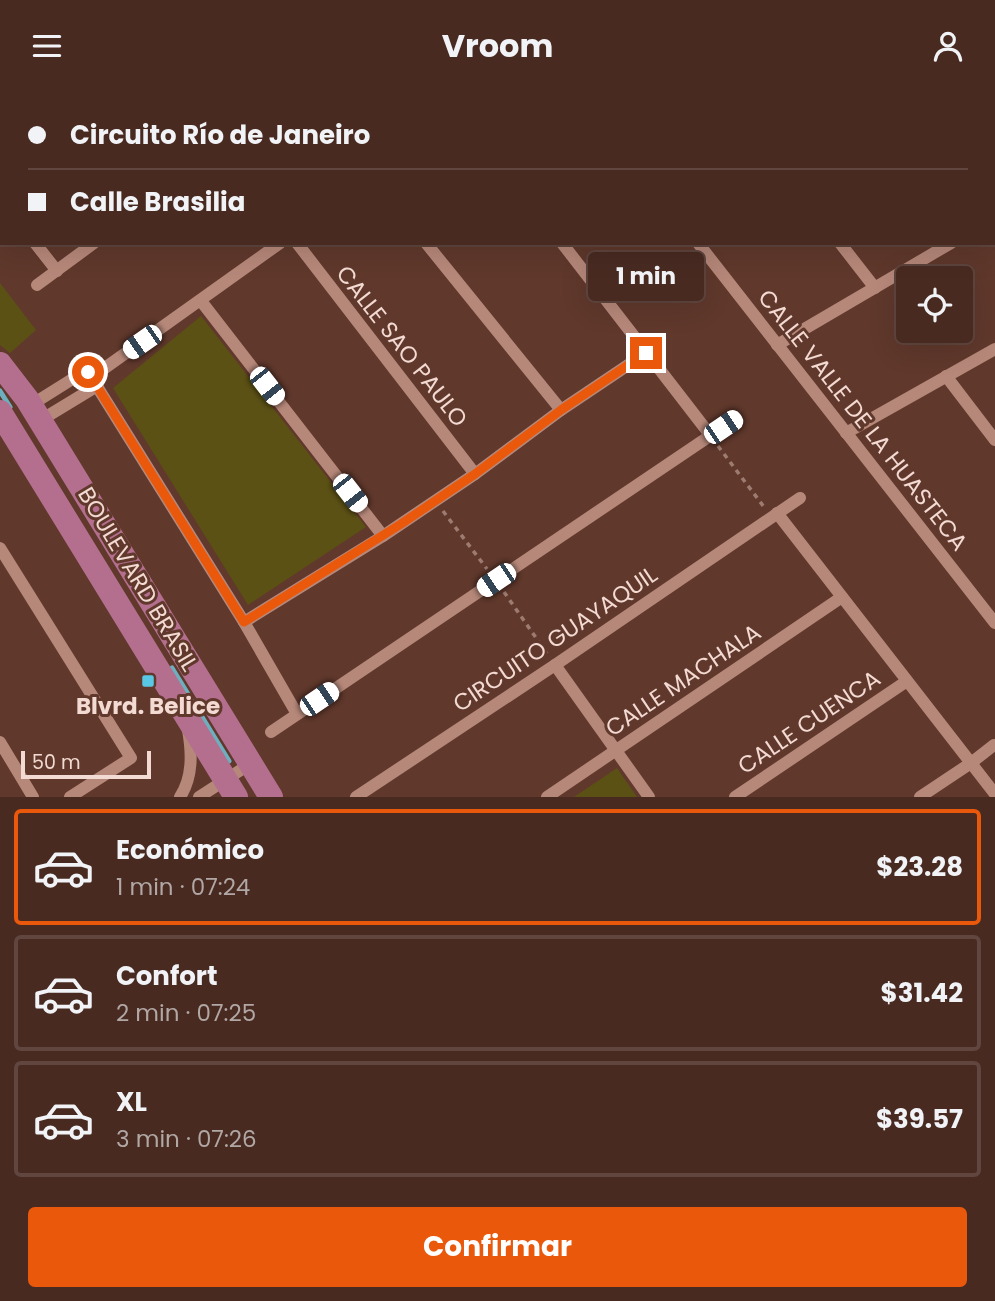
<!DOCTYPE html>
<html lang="es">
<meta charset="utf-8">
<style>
body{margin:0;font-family:Poppins,sans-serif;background:#4f322a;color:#f1f3f6;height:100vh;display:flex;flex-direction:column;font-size:26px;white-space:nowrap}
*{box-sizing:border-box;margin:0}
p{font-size:23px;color:#b1a7a5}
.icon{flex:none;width:38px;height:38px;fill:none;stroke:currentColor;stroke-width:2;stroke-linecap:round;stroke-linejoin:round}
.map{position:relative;height:706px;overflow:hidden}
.side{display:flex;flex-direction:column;background:#482a21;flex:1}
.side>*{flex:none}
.hud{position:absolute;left:0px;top:0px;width:996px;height:154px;box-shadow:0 7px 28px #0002,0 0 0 2px #60463f;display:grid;align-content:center;height:154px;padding:0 28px;background:#482a21}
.controls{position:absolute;left:896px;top:175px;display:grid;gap:14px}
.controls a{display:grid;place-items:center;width:77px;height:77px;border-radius:7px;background:#482a21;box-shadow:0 7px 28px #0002,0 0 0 2px #60463f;font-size:35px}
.scale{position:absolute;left:21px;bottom:18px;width:130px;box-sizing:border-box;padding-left:7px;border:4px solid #f3dad2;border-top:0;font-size:19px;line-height:24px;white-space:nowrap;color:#f3dad2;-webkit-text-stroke:5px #60382c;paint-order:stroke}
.end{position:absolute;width:32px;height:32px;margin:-16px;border:9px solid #ea580c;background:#fff;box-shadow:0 0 0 4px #fff}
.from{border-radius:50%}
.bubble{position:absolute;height:49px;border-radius:7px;background:#482a21;box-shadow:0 7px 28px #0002,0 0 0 2px #60463f;font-size:23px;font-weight:700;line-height:49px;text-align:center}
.car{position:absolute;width:21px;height:42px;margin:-21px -10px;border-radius:9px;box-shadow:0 0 5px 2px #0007;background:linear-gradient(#fff 24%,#345 0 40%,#fff 0 76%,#345 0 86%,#fff 0)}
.hud b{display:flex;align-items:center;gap:24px;height:66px;font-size:26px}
.hud b+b{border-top:2px solid #60463f}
.hud i{width:18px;height:18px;background:#f1f3f6}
ul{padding:12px 0 0;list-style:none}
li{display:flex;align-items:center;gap:21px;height:116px;margin:0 14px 10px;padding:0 14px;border:4px solid #60463f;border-radius:7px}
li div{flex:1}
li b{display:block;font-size:26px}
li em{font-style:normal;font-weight:700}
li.active{border-color:#ea580c}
li>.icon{width:63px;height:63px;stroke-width:1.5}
.primary-button{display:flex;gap:14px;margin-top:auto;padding:14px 28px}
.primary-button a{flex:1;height:80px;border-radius:7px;background:#ea580c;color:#fff;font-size:28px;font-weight:700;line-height:80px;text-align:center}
header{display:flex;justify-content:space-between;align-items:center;height:91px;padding:0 28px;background:#482a21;font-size:32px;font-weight:700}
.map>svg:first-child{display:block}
.green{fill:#5c5115}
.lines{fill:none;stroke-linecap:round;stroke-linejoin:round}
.stream{stroke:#6eafbf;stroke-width:5}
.path{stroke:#9d7b70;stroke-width:3.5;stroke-dasharray:5 5;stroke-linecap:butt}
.minor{stroke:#b6887a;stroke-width:12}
.major{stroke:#b46f8e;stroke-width:24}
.route{stroke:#ea580c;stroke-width:9}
.poi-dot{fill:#59c8e5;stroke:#60382c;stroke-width:2.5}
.labels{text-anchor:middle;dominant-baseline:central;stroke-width:6;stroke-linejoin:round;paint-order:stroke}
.street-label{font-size:23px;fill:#f3dad2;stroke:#60382c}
.poi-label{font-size:23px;font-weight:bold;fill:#f3dad2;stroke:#60382c}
</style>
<header><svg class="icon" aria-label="menu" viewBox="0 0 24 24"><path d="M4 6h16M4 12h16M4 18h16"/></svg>Vroom<svg class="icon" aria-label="person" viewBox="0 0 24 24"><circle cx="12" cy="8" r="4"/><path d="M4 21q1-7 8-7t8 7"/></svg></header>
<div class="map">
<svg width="995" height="706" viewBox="0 0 995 706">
<rect width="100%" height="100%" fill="#60382c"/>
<g class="green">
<path d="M 0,192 L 36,239 L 10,262 L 0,254 Z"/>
<path d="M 201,225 L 366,436 L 248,514 L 113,297 Z"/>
<path d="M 617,677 L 637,706 L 574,706 Z"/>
</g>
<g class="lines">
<g class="stream">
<path d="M 0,300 L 10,316"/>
<path d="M 172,577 L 229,670"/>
</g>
<g class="path">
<path d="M 718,355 L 764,416"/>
<path d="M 443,420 L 487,478"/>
<path d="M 504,501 L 548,564"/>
</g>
<g class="minor">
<path d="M 47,0 L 49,2"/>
<path d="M 186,0 L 187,2"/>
<path d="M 444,0 L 445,2"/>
<path d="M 580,0 L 582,2"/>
<path d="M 721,0 L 723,2"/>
<path d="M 852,0 L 854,2"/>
<path d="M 972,0 L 973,2"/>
<path d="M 294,2 L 297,0"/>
<path d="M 619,2 L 622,0"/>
<path d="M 994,29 L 995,30"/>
<path d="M 0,107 L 2,109"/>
<path d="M 994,127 L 995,127"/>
<path d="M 35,152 L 57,180"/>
<path d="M 297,152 L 475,383"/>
<path d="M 426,152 L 561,319"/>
<path d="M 562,152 L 711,345"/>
<path d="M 698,152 L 995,532"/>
<path d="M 840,152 L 875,197"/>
<path d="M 37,194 L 94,152"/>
<path d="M 201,210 L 383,445"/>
<path d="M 777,254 L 951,152"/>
<path d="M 88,281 L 244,531 L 297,623"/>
<path d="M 946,285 L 995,349"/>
<path d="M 31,314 L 82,282 L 102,279 L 280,152"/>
<path d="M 41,329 L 97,295 L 99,289"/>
<path d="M 846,342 L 995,258"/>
<path d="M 777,422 L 995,703"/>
<path d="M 0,457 L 131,667 L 70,706"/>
<path d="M 244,531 L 383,445 L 475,383 L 561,319 L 646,262"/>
<path d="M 555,574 L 649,706"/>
<path d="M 271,641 L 735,328"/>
<path d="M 0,651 L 33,706"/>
<path d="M 180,706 C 193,686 192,662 188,639"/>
<path d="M 199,706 L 250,673"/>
<path d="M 356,706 L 555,574 L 800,407"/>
<path d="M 547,706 L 842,506"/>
<path d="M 735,706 L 907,590"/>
<path d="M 920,706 L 971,672 L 994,654"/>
</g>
<g class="major">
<path d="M 0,273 L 27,308 L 271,706"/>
<path d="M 0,321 L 236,706"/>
</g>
</g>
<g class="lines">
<path class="route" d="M 88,281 L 244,531 L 401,433 L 475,383 L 561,319 L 646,262"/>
</g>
<rect class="poi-dot" x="141" y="583" width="14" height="14" rx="3.5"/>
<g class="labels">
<g class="street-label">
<text transform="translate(402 255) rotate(52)">CALLE SAO PAULO</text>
<text transform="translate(863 329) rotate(52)">CALLE VALLE DE LA HUASTECA</text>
<text transform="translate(138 488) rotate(59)">BOULEVARD BRASIL</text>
<text transform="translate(555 548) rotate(-34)">CIRCUITO GUAYAQUIL</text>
<text transform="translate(683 589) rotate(-34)">CALLE MACHALA</text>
<text transform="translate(809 631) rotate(-34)">CALLE CUENCA</text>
</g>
<g class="poi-label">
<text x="148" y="615">Blvrd. Belice</text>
</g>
</g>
</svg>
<div class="controls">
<a><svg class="icon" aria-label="locate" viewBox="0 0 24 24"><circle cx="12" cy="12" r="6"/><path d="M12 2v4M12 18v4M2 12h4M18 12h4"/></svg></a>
</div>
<div class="scale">50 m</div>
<i class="end from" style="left:88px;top:281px"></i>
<i class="end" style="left:646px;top:262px"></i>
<div class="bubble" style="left:588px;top:161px;width:116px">1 min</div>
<i class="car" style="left:142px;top:251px;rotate:235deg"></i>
<i class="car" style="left:267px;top:295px;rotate:142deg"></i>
<i class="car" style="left:723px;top:336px;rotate:56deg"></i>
<i class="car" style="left:350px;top:402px;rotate:142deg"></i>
<i class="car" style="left:496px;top:489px;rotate:236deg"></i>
<i class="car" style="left:319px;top:608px;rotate:56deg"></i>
<div class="hud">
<b><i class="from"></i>Circuito Río de Janeiro</b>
<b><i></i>Calle Brasilia</b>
</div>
</div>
<section class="side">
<ul>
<li class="active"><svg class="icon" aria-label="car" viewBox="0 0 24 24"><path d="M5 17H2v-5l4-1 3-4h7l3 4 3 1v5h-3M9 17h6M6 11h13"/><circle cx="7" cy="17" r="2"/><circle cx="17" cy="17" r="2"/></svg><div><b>Económico</b><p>1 min · 07:24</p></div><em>$23.28</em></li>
<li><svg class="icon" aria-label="car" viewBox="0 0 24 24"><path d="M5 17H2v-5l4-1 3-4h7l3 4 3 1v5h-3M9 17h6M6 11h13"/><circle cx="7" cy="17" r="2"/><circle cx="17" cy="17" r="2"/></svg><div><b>Confort</b><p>2 min · 07:25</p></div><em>$31.42</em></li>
<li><svg class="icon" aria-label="car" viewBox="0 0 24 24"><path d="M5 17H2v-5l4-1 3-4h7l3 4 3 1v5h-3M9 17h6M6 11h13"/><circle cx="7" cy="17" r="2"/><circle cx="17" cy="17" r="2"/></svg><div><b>XL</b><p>3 min · 07:26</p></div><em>$39.57</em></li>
</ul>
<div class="primary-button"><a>Confirmar</a></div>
</section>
